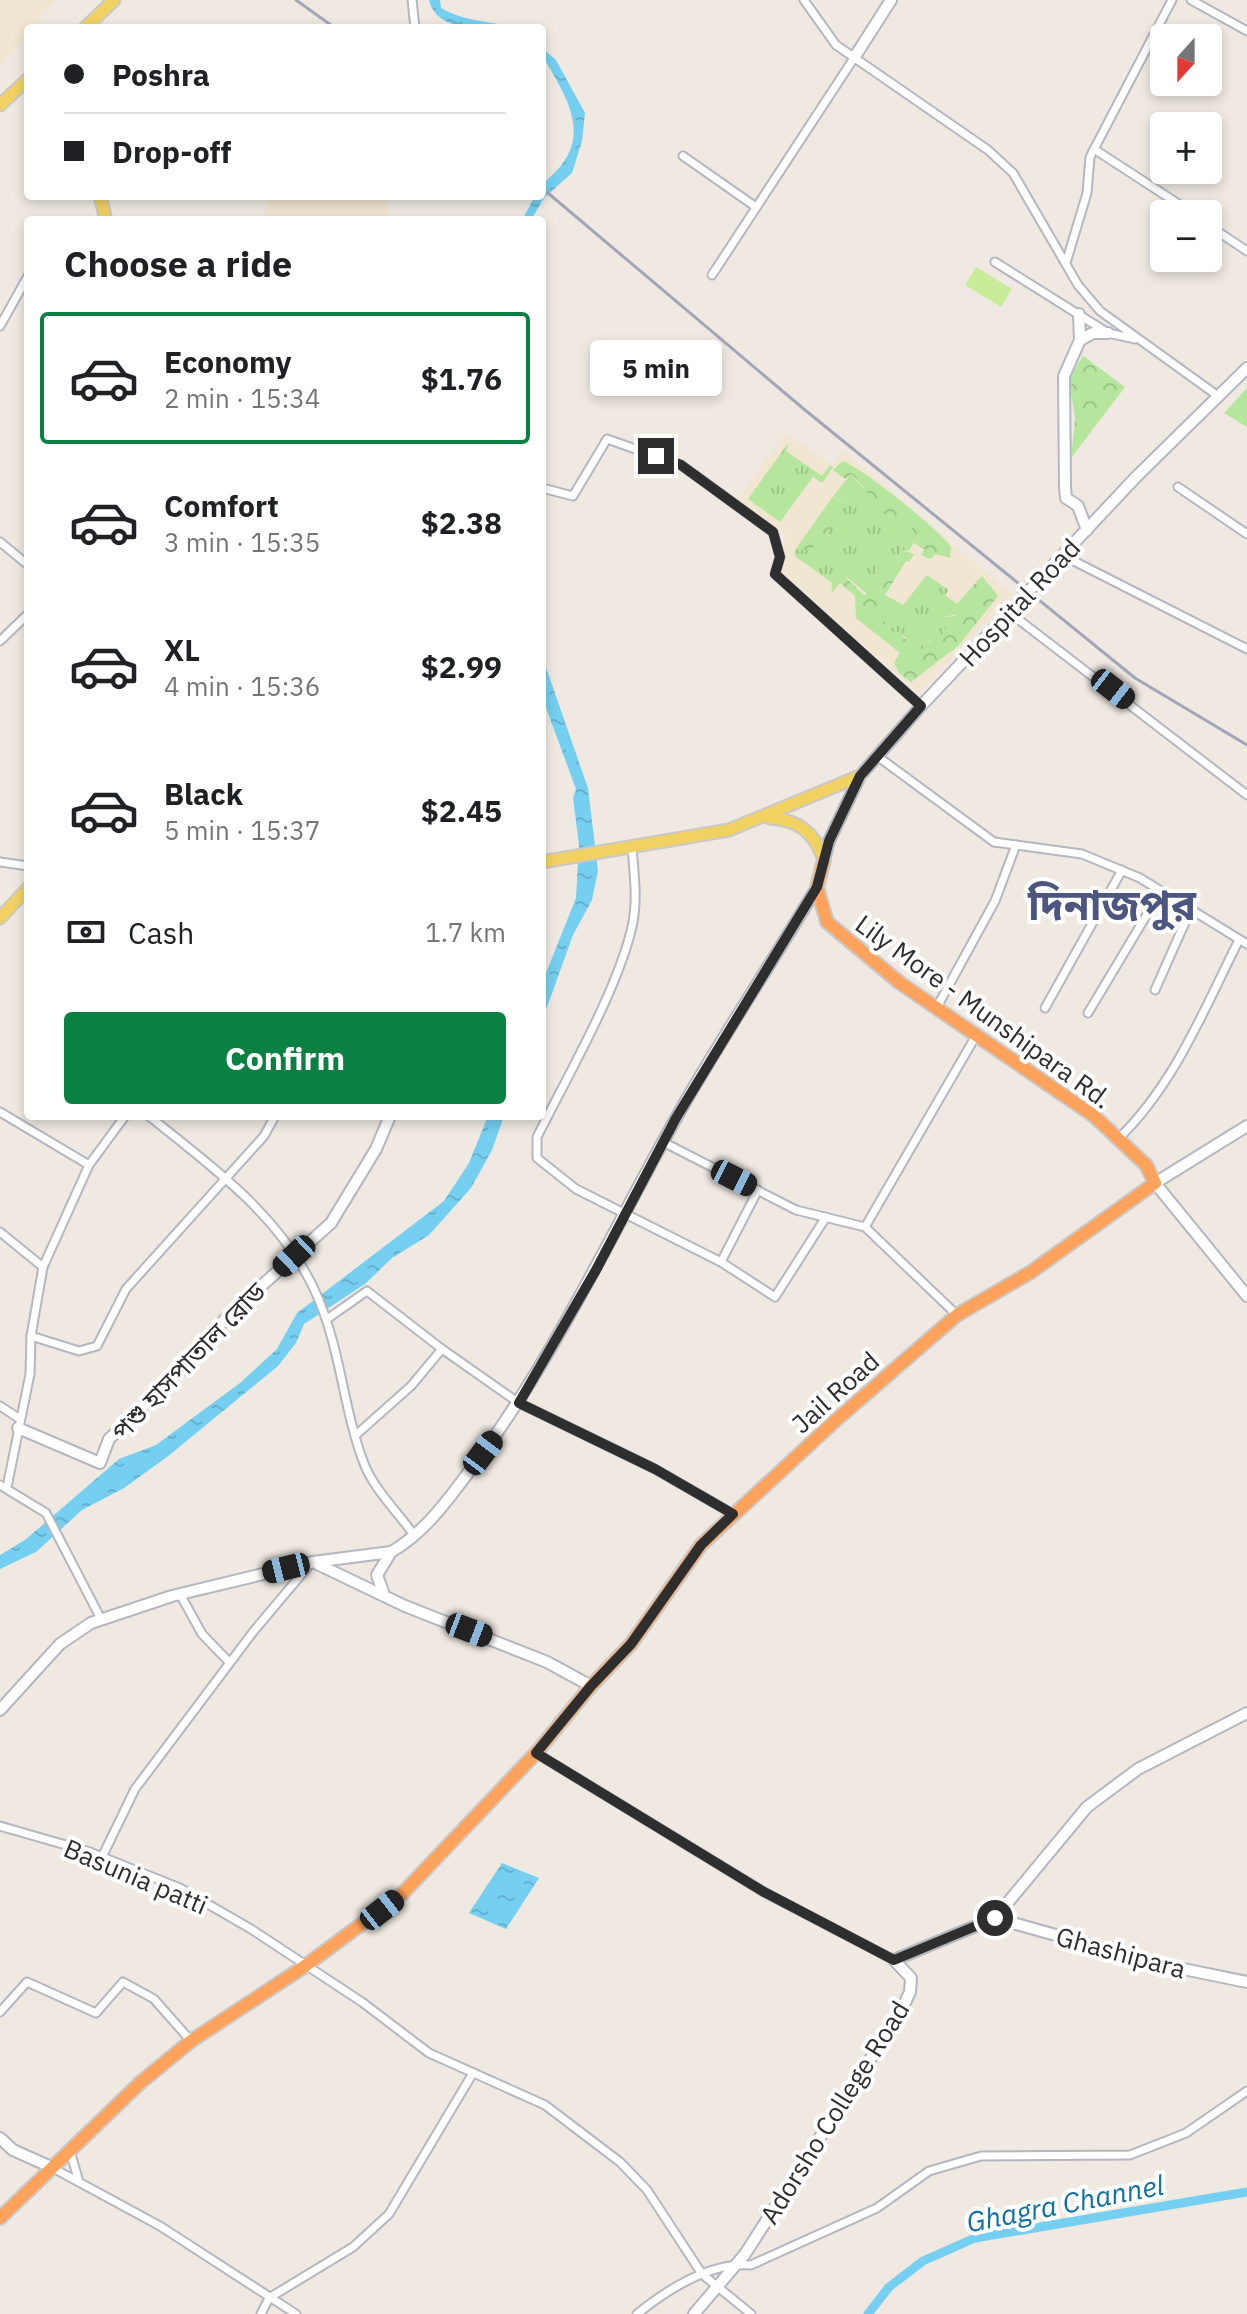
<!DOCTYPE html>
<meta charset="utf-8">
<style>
body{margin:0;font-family:"IBM Plex Sans","Noto Sans Bengali",sans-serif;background:#f6f6f6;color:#202124;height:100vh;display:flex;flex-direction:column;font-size:30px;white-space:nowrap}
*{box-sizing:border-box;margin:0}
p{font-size:26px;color:#757577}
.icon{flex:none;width:44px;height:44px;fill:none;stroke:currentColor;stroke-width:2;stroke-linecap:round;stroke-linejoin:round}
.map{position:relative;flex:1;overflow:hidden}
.sheet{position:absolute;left:24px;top:216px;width:522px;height:904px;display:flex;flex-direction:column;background:#fff;border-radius:8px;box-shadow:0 4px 12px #0003}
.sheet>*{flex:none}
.hud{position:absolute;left:24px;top:24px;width:522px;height:176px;border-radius:8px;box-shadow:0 4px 12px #0003;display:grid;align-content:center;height:176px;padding:0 40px;background:#fff}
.needle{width:52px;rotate:201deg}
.controls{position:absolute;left:1150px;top:24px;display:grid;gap:16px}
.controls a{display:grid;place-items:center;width:72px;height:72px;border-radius:8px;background:#fff;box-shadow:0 4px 12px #0003;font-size:40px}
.end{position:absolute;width:36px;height:36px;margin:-18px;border:10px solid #2e2e2e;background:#fff;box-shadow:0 0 0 4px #fff}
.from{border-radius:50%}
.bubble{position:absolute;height:56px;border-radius:8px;background:#fff;box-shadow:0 4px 12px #0003;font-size:26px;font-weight:800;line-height:56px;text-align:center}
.car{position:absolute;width:24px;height:48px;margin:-24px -12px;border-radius:10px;box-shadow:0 0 6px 2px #0007;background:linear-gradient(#222 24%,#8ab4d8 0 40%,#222 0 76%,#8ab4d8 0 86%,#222 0)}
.hud b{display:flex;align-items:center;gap:28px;height:76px;font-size:30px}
.hud b+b{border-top:2px solid #e0e0e0}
.hud i{width:20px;height:20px;background:#202124}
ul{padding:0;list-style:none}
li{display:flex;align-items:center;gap:24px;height:132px;margin:0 16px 12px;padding:0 24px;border:4px solid transparent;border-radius:8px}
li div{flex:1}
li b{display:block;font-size:30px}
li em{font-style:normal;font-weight:800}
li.current{border-color:#0b8043}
li>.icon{width:72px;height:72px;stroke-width:1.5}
h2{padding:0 40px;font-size:36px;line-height:96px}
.pay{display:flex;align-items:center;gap:20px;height:88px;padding:0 40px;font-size:30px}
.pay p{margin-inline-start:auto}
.action{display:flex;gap:16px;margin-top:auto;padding:16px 40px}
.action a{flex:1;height:92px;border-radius:8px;background:#0b8043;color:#fff;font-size:32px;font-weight:800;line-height:92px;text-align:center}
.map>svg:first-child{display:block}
.education{fill:#f0e6d1}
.forest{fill:url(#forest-crowns)}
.park{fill:url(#park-tufts)}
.pitch{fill:#c9ec9a}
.water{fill:url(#water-ripples)}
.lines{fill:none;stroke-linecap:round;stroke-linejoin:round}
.canal{stroke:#75cff0;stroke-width:9}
.street-casing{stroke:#b4b7c1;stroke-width:11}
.secondary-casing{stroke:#b4b7c1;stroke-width:14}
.primary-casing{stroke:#c9c9c9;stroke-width:15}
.highway-casing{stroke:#c9c9c9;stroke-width:16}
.street{stroke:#fff;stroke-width:7}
.secondary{stroke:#fff;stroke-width:10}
.primary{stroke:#f2d163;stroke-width:11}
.highway{stroke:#ffa35c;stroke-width:12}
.rail{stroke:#a3a6b8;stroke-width:3}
.route{stroke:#2e2e2e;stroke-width:10}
.labels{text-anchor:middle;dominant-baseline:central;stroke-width:8;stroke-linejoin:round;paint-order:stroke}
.street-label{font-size:26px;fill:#2e2e2e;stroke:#fff}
.water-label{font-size:28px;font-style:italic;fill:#0d6fa3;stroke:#fff}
.town-label{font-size:42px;font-weight:bold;fill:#4d5680;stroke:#fff}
</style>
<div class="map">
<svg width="1247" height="2314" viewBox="0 0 1247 2314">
<defs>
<pattern id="forest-crowns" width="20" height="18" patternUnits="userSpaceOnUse" patternTransform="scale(2)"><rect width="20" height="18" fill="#b6e59e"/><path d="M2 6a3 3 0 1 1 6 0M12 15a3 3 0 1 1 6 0" fill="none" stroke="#9dc588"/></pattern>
<pattern id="park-tufts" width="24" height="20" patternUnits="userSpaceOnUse" patternTransform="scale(2)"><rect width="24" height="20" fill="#b6e59e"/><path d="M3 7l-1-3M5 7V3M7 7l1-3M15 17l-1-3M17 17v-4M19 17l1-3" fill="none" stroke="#9dc588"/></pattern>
<pattern id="water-ripples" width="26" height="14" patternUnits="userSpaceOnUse" patternTransform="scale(2)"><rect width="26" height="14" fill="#75cff0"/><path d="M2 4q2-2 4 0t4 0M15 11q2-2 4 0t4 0" fill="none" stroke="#66b2ce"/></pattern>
</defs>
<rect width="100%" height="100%" fill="#efe9e1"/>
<g class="education">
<path d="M 0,0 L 57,0 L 33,28 L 28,28 L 28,34 L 0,67 Z"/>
<path d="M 268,196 L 386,196 L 388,220 L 263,220 Z"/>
<path d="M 785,433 L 833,466 L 844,451 L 1013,595 L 918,693 L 782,572 L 785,534 L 737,500 Z"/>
</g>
<g class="forest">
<path d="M 1083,356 L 1125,387 L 1071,458 L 1075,419 L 1069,378 Z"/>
<path d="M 843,461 C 862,468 941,531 951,547 L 950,558 L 935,554 L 930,559 L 921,555 L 925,550 L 914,543 L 917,537 L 902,522 L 872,509 L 864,488 L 852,474 L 845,479 L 833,470 Z"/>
<path d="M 837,498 L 842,505 C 838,523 825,540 810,550 L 795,550 L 831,499 Z"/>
<path d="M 901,550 L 914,554 L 909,562 L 906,561 L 885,595 L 883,611 L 905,639 L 925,644 L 933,638 L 944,617 L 955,616 L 962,598 L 982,576 L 998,596 L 958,646 L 911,682 L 899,673 L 894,663 L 900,653 L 856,618 L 855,596 L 840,583 L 832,593 L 831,576 L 840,572 L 864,595 L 874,591 L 877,570 L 898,559 Z"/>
</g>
<g class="park">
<path d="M 1247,388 L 1247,427 L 1224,413 Z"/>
<path d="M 789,442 L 786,451 L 822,476 L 830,465 L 833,467 L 822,483 L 813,477 L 780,522 L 748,499 Z"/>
<path d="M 851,474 L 869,495 L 872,509 L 909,524 L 917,537 L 909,551 L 901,550 L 898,559 L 877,570 L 874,591 L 870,596 L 840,572 L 832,576 L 831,582 L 795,556 L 795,550 L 810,550 L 827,535 L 842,505 L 837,498 L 831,499 Z"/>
<path d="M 927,575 L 949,590 L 945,595 L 957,604 L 962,598 L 957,614 L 944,617 L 946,628 L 942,638 L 929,640 L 920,651 L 899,632 L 889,631 C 881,620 881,608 885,595 L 903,605 Z"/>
</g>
<path class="pitch" d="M 976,267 L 1012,289 L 1001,307 L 965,285 Z"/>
<g class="water">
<path d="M 429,0 L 440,0 L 441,8 C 465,22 491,21 518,28 C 490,28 437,35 429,0 Z"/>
<path d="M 542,48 L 556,60 L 585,113 L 582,141 L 572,173 L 544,198 L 531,220 L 522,220 L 535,196 L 542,196 L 542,186 C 548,178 557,172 563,163 C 590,127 560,87 542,55 Z"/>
<path d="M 542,656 L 588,788 L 598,871 L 592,900 L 573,935 L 542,1021 L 542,983 L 576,898 L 579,845 L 573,798 L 576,789 L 542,697 Z"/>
<path d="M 488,1116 L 504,1116 L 492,1150 L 471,1188 L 429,1235 L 392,1258 L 365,1284 L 304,1324 L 296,1343 L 278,1366 L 167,1457 L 124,1488 L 82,1510 L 36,1552 L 0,1569 L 0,1555 L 25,1540 L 119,1459 L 156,1445 L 240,1383 L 277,1349 L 297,1313 L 444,1201 L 469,1163 Z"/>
<path d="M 502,1863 L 539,1878 L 506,1929 L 469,1913 Z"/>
</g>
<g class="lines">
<path class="canal" d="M 868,2314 L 889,2287 L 923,2261 L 975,2238 L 1247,2192"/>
<defs>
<g id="street">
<path d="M 412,0 L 415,28"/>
<path d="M 804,0 L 836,45 L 988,150 L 1013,173 L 1078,285 L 1100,311 L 1218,396"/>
<path d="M 1191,0 L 1247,31"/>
<path d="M 1094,149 L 1194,214"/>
<path d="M 683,156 L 756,207"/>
<path d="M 1208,225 L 1247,251"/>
<path d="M 995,262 L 1108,333 L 1135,339"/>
<path d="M 1066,263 L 1087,193 L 1090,157 L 1172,0"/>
<path d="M 712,275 L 854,58"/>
<path d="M 0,326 L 28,276"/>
<path d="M 1178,487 L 1247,534"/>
<path d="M 542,488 L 573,496 L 607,439 L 681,465 L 773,532 L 780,557 L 775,574 L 921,706"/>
<path d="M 0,542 L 28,565"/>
<path d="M 1064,556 L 1247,649"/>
<path d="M 1010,613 L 1247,795"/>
<path d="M 0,641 L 28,614"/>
<path d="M 877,756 L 994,842 L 1082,854 L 1140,878 L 1247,944"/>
<path d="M 632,847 C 634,873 638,901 632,927 C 617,991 567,1077 537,1137 L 537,1158 L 576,1189 L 721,1262 L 775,1297 L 826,1217"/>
<path d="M 0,862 L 28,866"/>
<path d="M 1155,990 L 1191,909"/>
<path d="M 937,1007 L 995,901 L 1016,845"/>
<path d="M 1045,1008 L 1122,870"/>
<path d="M 1088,1013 L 1161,891"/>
<path d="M 0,1112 L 89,1165"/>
<path d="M 149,1116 C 212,1167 280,1215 315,1291 C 341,1347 343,1411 365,1466 C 375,1490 399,1514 414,1535"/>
<path d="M 1118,1139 C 1175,1084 1204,1009 1239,940"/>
<path d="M 663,1142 L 796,1210 L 865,1227 L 957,1315"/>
<path d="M 865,1227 L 977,1034"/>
<path d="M 0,1232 L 43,1267"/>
<path d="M 721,1262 L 758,1190"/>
<path d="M 327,1319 L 367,1291 L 442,1349"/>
<path d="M 31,1336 L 79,1351 L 97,1346 L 126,1289 L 264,1136 L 275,1116"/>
<path d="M 0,1406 L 20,1419"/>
<path d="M 357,1434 L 411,1386 L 442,1349 L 519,1403 L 655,1469 L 733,1514"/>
<path d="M 0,1485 L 46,1513 L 101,1619"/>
<path d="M 7,1487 L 30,1374 L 31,1336 L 43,1267 L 89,1165 L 125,1116"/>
<path d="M 180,1594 L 202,1634 L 229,1662"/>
<path d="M 536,1753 L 764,1892 L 894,1960"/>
<path d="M 0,1826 L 90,1852 L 180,1888 L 251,1929 L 362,2002 L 429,2053 L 545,2105 L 620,2162 L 647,2190 L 702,2274 L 751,2314"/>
<path d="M 102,1857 L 135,1789 L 253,1632 L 311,1563"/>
<path d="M 0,2012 L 27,1982 L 96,2013 L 123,1982 L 154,1999 L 191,2041"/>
<path d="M 70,2151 L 79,2182"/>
<path d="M 51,2167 L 160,2226 L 296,2314"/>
<path d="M 261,2314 L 269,2298 L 353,2247 L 389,2214 L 473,2073"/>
<path d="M 637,2314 C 668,2289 710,2262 751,2265 L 877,2208 L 929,2171 L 981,2156 L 1130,2155 L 1186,2133 L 1247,2091"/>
</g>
<g id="secondary">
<path d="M 854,58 L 891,0"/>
<path d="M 1079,314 L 1080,340 L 1064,376 L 1065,487 L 1066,498 L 1078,506 L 1087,530"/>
<path d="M 1080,340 L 1093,333 L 1108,333"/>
<path d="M 824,860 L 829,841 L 860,776 L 921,706 L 1136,477 L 1247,368"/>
<path d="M 1247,1126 L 1155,1183 L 1247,1296"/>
<path d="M 18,1428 L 100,1463 L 109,1439 L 182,1369 L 227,1317 L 331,1223 L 376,1149 L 390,1116"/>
<path d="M 313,1562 L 391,1552 C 426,1532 450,1497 474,1465 C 554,1358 610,1236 675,1120 C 719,1041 771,965 817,887"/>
<path d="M 383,1592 L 377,1575 L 391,1552"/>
<path d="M 0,1710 L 60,1644 L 91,1623 L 172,1596 L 313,1562 L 405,1606 L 547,1662 L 591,1686"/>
<path d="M 995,1918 L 1159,1964 L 1247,1982"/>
<path d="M 0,2138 L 13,2150 L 51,2167"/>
<path d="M 694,2314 L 745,2254 L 900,2013 L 910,1992 L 911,1978 L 894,1960 L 995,1918 L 1087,1807 L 1138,1769 L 1247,1713"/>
</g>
<g id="primary">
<path d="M 85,28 L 114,0"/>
<path d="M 0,105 L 28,79"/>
<path d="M 100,196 L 106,220"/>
<path d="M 770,818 C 799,820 815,833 824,860"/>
<path d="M 542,862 L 729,830 L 860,776"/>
<path d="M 0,918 L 28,888"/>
</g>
<path id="highway" d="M 0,2218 L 141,2082 L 191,2041 L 305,1966 L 402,1894 L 536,1753 L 591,1686 L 631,1644 L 701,1545 L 835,1421 L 957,1315 L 1031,1272 L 1155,1183 L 1146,1165 L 1094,1116 L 900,983 L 827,922 L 817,887 L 824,860"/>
</defs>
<use href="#street" class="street-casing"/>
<use href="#secondary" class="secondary-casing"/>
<use href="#primary" class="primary-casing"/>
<use href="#highway" class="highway-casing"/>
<use href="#street" class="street"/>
<use href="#secondary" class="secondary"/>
<use href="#primary" class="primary"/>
<use href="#highway" class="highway"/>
<g class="rail">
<path d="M 296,0 L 335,28"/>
<path d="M 542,188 L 805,410 L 1135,678 L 1247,745"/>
</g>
</g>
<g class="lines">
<path class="route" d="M 656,456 L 681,465 L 773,532 L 780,557 L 775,574 L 921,706 L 860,776 L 829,841 L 817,887 L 676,1118 L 596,1270 L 519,1403 L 655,1469 L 733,1514 L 701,1545 L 631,1644 L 591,1686 L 536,1753 L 764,1892 L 894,1960 L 995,1918"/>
</g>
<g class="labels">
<g class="street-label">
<text transform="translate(1019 602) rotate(-47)">Hospital Road</text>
<text transform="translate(984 1011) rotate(36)">Lily More - Munshipara Rd.</text>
<text transform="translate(188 1361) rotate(-46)">পশু হাসপাতাল রোড</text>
<text transform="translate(835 1392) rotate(-42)">Jail Road</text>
<text transform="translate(136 1876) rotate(23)">Basunia patti</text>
<text transform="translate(1121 1952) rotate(15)">Ghashipara</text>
<text transform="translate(834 2112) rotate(-58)">Adorsho College Road</text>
</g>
<g class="water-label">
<text transform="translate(1065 2203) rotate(-11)">Ghagra Channel</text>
</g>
<g class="town-label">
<text x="1112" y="904">দিনাজপুর</text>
</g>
</g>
</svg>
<div class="controls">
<a><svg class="needle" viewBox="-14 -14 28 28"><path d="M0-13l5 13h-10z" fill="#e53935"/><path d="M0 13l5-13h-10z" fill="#757577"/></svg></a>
<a>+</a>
<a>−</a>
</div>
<i class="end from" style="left:995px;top:1918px"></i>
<i class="end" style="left:656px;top:456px"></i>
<div class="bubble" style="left:590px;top:340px;width:132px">5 min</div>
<i class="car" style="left:1113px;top:689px;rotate:128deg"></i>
<i class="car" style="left:734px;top:1178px;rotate:117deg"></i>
<i class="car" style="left:294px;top:1256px;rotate:227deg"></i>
<i class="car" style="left:483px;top:1453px;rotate:37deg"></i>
<i class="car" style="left:286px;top:1568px;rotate:256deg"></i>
<i class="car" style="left:469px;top:1630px;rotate:111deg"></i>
<i class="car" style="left:382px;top:1910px;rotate:52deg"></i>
<div class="hud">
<b><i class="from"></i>Poshra</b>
<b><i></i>Drop-off</b>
</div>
<section class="sheet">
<h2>Choose a ride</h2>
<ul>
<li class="current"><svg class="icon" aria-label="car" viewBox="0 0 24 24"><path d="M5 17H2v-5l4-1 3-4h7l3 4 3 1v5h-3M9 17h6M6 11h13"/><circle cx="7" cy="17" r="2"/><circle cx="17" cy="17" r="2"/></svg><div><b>Economy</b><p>2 min · 15:34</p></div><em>$1.76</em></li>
<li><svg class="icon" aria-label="car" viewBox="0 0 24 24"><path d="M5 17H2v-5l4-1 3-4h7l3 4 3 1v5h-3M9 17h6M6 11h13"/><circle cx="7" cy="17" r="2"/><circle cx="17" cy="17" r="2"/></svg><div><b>Comfort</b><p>3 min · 15:35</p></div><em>$2.38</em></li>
<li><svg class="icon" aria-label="car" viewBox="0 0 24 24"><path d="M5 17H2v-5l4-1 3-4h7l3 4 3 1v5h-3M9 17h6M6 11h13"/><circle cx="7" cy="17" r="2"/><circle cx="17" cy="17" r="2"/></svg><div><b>XL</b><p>4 min · 15:36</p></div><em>$2.99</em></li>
<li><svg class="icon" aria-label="car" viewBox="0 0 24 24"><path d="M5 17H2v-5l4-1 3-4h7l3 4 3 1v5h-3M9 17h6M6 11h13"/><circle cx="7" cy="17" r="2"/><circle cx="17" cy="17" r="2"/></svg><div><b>Black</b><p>5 min · 15:37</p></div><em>$2.45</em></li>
</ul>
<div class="pay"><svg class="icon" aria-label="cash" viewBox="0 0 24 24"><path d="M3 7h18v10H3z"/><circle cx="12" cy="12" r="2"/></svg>Cash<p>1.7 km</p></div>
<div class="action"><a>Confirm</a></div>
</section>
</div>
